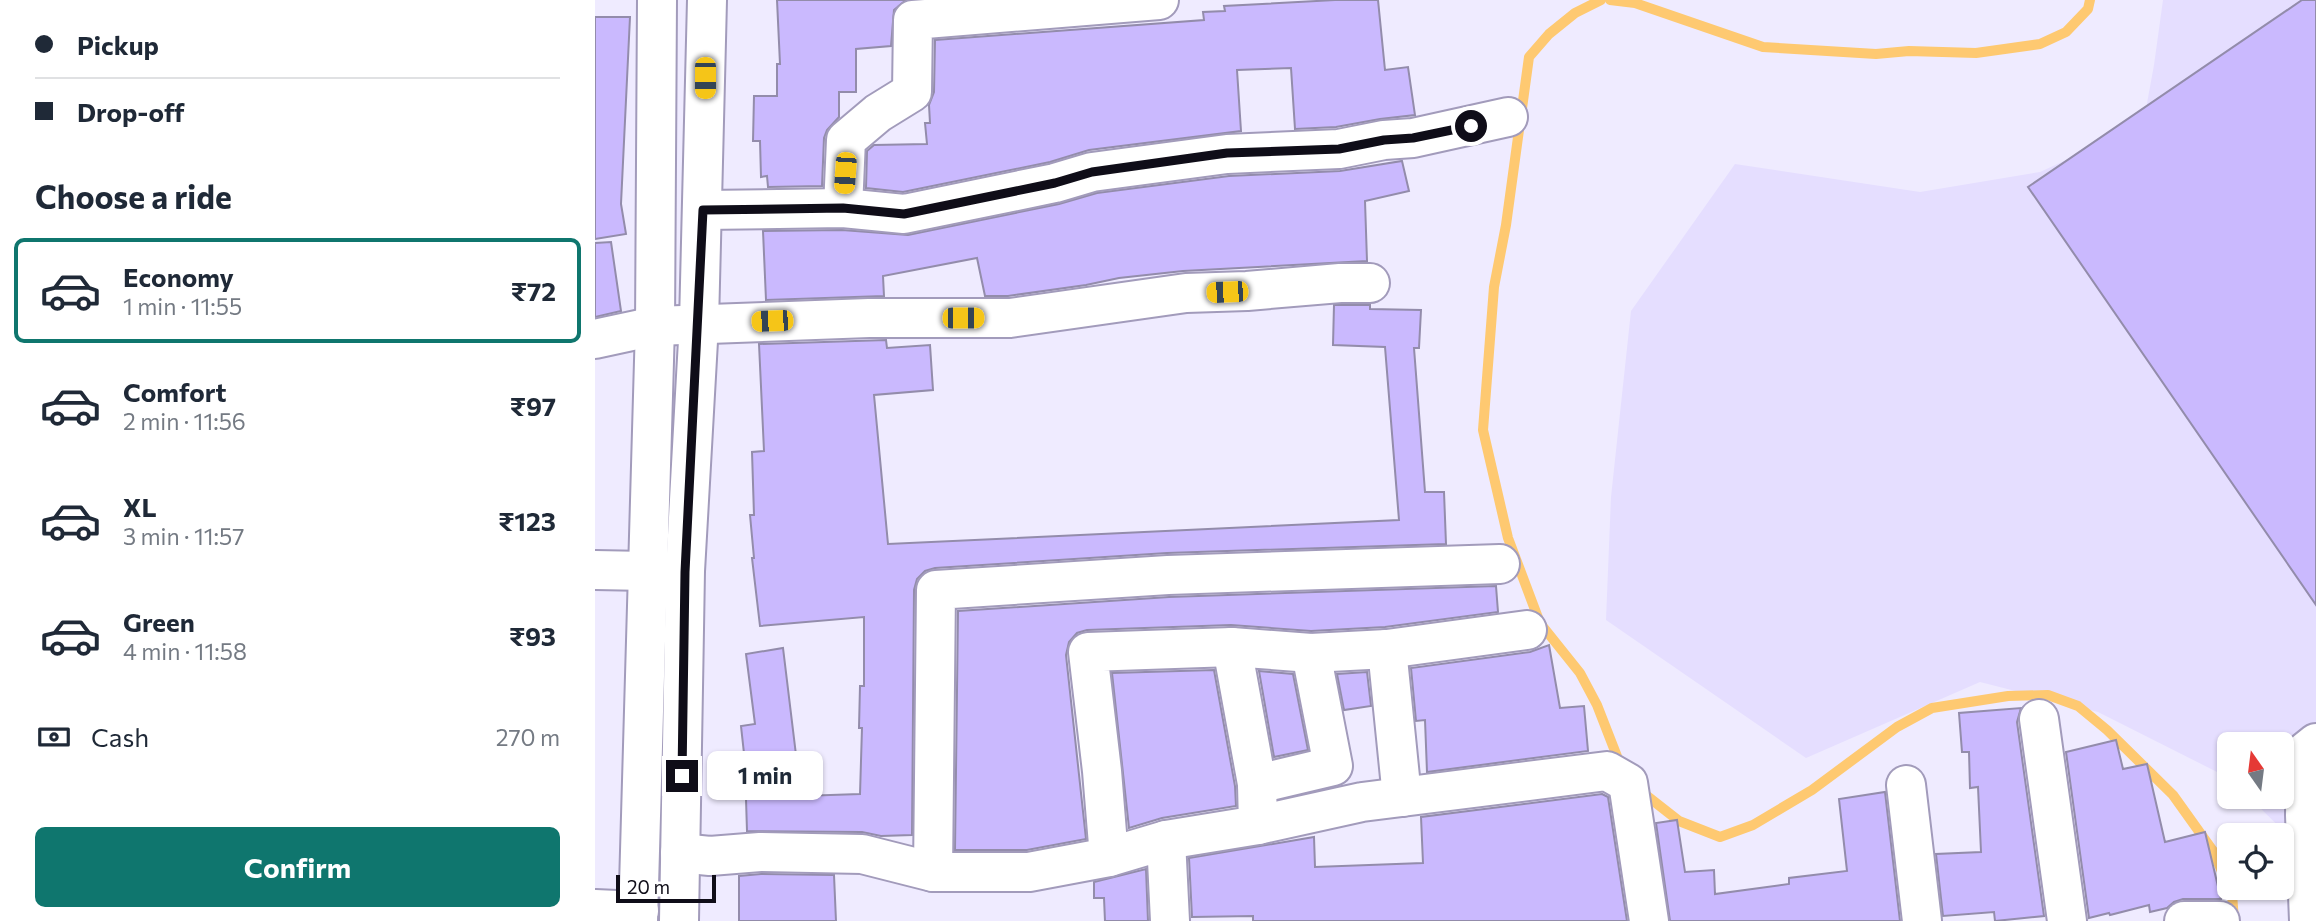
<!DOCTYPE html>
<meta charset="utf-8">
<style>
body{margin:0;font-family:Commissioner,sans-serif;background:#f2f2f3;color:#1f2937;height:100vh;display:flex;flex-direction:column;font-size:26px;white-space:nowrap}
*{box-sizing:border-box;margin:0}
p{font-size:23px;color:#747a83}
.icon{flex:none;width:38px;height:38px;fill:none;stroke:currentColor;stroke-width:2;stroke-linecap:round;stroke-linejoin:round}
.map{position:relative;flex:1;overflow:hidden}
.details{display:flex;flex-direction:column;background:#fff;width:595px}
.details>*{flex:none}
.banner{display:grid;align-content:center;height:154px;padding:0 35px;background:#fff}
.needle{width:46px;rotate:346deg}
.fabs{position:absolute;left:1622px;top:732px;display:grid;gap:14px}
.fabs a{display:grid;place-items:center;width:77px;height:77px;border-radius:10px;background:#fff;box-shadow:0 2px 5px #0004;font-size:35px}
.scale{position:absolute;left:21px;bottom:18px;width:100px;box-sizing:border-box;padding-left:7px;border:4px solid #0f0d18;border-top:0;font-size:19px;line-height:24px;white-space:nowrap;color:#0f0d18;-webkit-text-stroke:5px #fff;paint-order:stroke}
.end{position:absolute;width:32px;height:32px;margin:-16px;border:9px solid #0f0d18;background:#fff;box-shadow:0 0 0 4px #fff}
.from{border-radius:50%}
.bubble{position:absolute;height:49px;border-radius:10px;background:#fff;box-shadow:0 2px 5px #0004;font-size:23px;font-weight:700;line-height:49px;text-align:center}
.car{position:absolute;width:21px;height:42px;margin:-21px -10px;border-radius:9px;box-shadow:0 0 5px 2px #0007;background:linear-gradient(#f5c518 24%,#345 0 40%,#f5c518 0 76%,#345 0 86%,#f5c518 0)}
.banner b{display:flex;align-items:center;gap:24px;height:66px;font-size:26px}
.banner b+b{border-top:2px solid #e0e1e3}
.banner i{width:18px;height:18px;background:#1f2937}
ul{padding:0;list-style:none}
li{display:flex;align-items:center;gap:21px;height:105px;margin:0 14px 10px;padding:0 21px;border:4px solid transparent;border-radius:10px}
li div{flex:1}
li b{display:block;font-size:26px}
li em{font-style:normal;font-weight:700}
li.on{border-color:#0f766e}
li>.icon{width:63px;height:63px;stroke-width:1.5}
h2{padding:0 35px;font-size:32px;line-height:84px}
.pay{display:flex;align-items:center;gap:18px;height:77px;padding:0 35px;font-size:26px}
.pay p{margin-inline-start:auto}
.action{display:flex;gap:14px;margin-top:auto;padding:14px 35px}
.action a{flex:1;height:80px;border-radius:10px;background:#0f766e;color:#fff;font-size:28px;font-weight:700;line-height:80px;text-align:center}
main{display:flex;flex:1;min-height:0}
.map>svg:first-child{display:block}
.built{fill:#e5deff}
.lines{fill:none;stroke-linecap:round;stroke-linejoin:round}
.stream{stroke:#fec971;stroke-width:10}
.building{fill:#cab9fe;stroke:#938cab;stroke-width:2}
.minor-casing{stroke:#a29bbb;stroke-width:42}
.major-casing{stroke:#a29bbb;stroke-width:42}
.minor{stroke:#fff;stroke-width:38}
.major{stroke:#fff;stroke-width:38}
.route{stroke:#0f0d18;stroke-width:9}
</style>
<main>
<section class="details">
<div class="banner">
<b><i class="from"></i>Pickup</b>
<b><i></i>Drop-off</b>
</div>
<h2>Choose a ride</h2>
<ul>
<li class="on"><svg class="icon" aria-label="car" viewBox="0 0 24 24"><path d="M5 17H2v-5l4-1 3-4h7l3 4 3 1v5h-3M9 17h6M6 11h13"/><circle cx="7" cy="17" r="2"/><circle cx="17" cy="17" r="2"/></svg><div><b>Economy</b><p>1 min · 11:55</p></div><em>₹72</em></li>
<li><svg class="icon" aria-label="car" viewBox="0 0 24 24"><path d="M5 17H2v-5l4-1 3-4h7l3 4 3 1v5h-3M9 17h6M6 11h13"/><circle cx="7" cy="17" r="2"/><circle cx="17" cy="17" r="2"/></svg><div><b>Comfort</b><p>2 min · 11:56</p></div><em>₹97</em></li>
<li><svg class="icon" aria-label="car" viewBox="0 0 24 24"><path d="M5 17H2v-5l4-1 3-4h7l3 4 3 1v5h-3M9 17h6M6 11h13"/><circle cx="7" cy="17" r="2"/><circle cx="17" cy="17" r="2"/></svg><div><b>XL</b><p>3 min · 11:57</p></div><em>₹123</em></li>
<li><svg class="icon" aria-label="car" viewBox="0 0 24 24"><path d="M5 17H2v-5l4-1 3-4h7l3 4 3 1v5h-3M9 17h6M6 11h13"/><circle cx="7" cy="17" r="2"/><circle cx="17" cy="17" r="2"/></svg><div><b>Green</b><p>4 min · 11:58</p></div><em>₹93</em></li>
</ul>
<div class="pay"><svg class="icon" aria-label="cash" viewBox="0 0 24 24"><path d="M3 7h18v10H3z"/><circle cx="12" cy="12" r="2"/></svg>Cash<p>270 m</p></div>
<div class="action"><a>Confirm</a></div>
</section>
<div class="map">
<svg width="1721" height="921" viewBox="0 0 1721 921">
<rect width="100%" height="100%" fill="#efebff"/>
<path class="built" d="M 1568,0 L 1721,0 L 1721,863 L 1653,796 L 1687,796 L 1687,744 L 1634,744 L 1634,778 L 1503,712 L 1385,682 L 1211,758 L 1011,620 L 1016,497 L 1036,311 L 1140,164 L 1325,192 L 1445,172 L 1548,125 L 1559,65 Z"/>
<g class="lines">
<g class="stream">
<path d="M 1006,0 L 980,13 L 954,34 L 934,57 L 911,225 L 899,287 L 888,430 L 913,538 L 945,623 L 985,673 L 1002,705 L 1025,764"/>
<path d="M 1015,0 L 1040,3 L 1168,47 L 1281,54 L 1314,51 L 1381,53 L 1445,44 L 1471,32 L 1493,9 L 1495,0"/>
<path d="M 1047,792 L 1084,821 L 1125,837 L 1158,825 L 1217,790 L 1302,727 L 1337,708 L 1413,696 L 1453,695 L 1483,706 L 1512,730 L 1578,795 L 1618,851 L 1637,894 L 1639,920"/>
</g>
</g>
<g class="building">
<path d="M 182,0 L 311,0 L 299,10 L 296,46 L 261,49 L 261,92 L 244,92 L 244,117 L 232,130 L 229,138 L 227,186 L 173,187 L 172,176 L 166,177 L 165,141 L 158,141 L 159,96 L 182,96 L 182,64 L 185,64 Z"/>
<path d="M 740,0 L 783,0 L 790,70 L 813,67 L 820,115 L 785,119 L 741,127 L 700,129 L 696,68 L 642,70 L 646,131 L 494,150 L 455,162 L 308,192 L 271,188 L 272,151 L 279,145 L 332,144 L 330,123 L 335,123 L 334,105 L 339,92 L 340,40 L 609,20 L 608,12 L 630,11 L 629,6 Z"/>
<path d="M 1707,0 L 1721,0 L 1721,605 L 1433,187 Z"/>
<path d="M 0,17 L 35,17 L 26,204 L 31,234 L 0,239 Z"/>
<path d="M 807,161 L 814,191 L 770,201 L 772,261 L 588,271 L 524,278 L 491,285 L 413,296 L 390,296 L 382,258 L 288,276 L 289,296 L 171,300 L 168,231 L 247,230 L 313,235 L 464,204 L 502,193 L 634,176 L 745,171 Z"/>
<path d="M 16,242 L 26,311 L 0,317 L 0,243 Z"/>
<path d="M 739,305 L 775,305 L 775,309 L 826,310 L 824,348 L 819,348 L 830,492 L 849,492 L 851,544 L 572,553 L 340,568 L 330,571 L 322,579 L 319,590 L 317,835 L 286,836 L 267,832 L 152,831 L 151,799 L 154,799 L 146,726 L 160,724 L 151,654 L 188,648 L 206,796 L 265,794 L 267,728 L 264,728 L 265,686 L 269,686 L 269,617 L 165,626 L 157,558 L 159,558 L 155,515 L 159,515 L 157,452 L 169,451 L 164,344 L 291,340 L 292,348 L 335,345 L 338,390 L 279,395 L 293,544 L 804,520 L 790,347 L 738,345 Z"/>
<path d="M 901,586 L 903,612 L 790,627 L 716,631 L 636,625 L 492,630 L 482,633 L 474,642 L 471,655 L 491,839 L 432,850 L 360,850 L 363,611 L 574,597 Z"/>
<path d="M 954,645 L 965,708 L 989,706 L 993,751 L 832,772 L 830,720 L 821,721 L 816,668 L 935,652 Z"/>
<path d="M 619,670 L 640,786 L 641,806 L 567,818 L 534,828 L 517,673 Z"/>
<path d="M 664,671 L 698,674 L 713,750 L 679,757 Z"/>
<path d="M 772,672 L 776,706 L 749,710 L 742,674 Z"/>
<path d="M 1426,708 L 1422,722 L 1449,916 L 1400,921 L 1399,912 L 1348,916 L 1341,854 L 1386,852 L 1383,787 L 1375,788 L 1374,752 L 1367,752 L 1364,713 Z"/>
<path d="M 1521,740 L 1528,769 L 1552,764 L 1570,842 L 1610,832 L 1626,899 L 1588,899 L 1579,902 L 1572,908 L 1555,912 L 1554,905 L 1515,915 L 1514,913 L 1494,918 L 1471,752 Z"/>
<path d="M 1290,792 L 1305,921 L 1075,921 L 1061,823 L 1082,820 L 1090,872 L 1119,870 L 1120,894 L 1194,884 L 1194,878 L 1252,871 L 1244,799 Z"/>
<path d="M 1007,794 L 1013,797 L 1032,921 L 658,921 L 658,916 L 597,917 L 594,858 L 719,837 L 720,867 L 828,863 L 826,817 Z"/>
<path d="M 551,869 L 553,921 L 510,921 L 509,898 L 499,898 L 499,882 Z"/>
<path d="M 166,874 L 239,875 L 241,921 L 144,921 L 144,876 Z"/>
</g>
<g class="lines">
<defs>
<g id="minor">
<path d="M 248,208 L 251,140 L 283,113 L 317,92 L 318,20 L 564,0"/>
<path d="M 108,210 L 248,208 L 309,214 L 460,183 L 497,172 L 632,154 L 744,149 L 789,140 L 818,138 L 913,117"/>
<path d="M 0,339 L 60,326 L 274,318 L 415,318 L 591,293 L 652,291 L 745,283 L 775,283"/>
<path d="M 0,570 L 52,571"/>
<path d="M 792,649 L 807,797"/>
<path d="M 1444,719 L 1472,921"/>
<path d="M 662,784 L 738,766 L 716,653"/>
<path d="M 1311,785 L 1327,921"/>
<path d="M 663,825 L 767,802 L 1012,771 L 1033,783 L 1054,921"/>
<path d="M 571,840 L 663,825 L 662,784 L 637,647"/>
<path d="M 85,853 L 115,856 L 165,852 L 267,854 L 338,872 L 434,872 L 514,857 L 571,840 L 575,921"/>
<path d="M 514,857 L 507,771 L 493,652 L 637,647 L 716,653 L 792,649 L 932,630"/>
<path d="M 338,872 L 341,590 L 573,575 L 905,564"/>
<path d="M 0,909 L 44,911"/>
<path d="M 1589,921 L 1625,921"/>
<path d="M 1714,921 L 1710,815 L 1711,751 L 1721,743"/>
</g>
<g id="major">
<path d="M 43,921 L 60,326 L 62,0"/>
<path d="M 84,921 L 90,571 L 104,323 L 112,0"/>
</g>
</defs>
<use href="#minor" class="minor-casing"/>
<use href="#major" class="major-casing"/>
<use href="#minor" class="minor"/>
<use href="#major" class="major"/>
</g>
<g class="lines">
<path class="route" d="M 87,776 L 90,572 L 108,210 L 248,208 L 309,214 L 460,183 L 497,172 L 632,153 L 744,149 L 789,140 L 818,138 L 876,126"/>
</g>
</svg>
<div class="fabs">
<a><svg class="needle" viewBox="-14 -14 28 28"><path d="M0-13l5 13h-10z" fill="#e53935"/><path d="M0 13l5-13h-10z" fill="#747a83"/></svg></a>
<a><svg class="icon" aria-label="locate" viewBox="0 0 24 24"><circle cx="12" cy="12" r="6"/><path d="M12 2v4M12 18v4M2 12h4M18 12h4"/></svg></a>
</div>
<div class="scale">20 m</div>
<i class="end from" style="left:876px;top:126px"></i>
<i class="end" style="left:87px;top:776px"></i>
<div class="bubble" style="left:112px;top:751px;width:116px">1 min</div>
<i class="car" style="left:110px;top:78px;rotate:180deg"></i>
<i class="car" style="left:250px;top:173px;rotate:184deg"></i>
<i class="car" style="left:632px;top:292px;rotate:268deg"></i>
<i class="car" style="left:368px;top:318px;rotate:90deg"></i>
<i class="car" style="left:177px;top:321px;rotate:268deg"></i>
</div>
</main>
